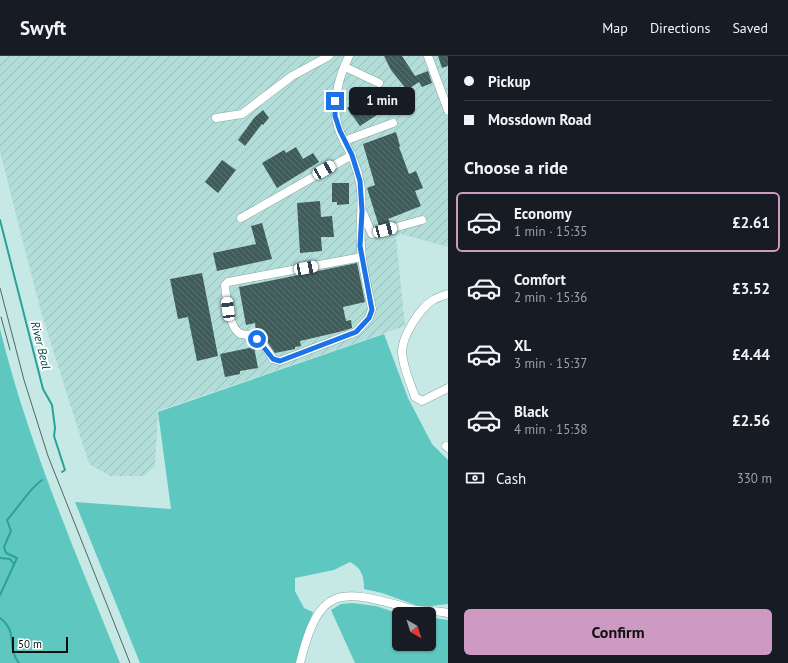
<!DOCTYPE html>
<meta charset="utf-8">
<style>
body{margin:0;font-family:"PT Sans",sans-serif;background:#20242c;color:#f1f3f6;height:100vh;display:flex;flex-direction:column;font-size:15px;white-space:nowrap}
*{box-sizing:border-box;margin:0}
p{font-size:13px;color:#9ea1a6}
.icon{flex:none;width:22px;height:22px;fill:none;stroke:currentColor;stroke-width:2;stroke-linecap:round;stroke-linejoin:round}
.map{position:relative;flex:1;overflow:hidden}
.drawer{display:flex;flex-direction:column;background:#171b24;width:340px}
.drawer>*{flex:none}
.top-card{display:grid;align-content:center;height:88px;padding:0 16px;background:#171b24}
.needle{width:26px;rotate:141deg}
.fabs{position:absolute;left:392px;top:551px;display:grid;gap:8px}
.fabs a{display:grid;place-items:center;width:44px;height:44px;border-radius:6px;background:#171b24;box-shadow:0 1px 3px #0004;font-size:20px}
.scale{position:absolute;left:12px;bottom:10px;width:56px;box-sizing:border-box;padding-left:4px;border:2px solid #061110;border-top:0;font-size:11px;line-height:14px;white-space:nowrap;color:#061110;-webkit-text-stroke:3px #fff;paint-order:stroke}
.end{position:absolute;width:18px;height:18px;margin:-9px;border:5px solid #1a73e8;background:#fff;box-shadow:0 0 0 2px #fff}
.from{border-radius:50%}
.bubble{position:absolute;height:28px;border-radius:6px;background:#171b24;box-shadow:0 1px 3px #0004;font-size:13px;font-weight:800;line-height:28px;text-align:center}
.car{position:absolute;width:12px;height:24px;margin:-12px -6px;border-radius:5px;box-shadow:0 0 3px 1px #0007;background:linear-gradient(#fff 24%,#345 0 40%,#fff 0 76%,#345 0 86%,#fff 0)}
.top-card b{display:flex;align-items:center;gap:14px;height:38px;font-size:15px}
.top-card b+b{border-top:1px solid #363941}
.top-card i{width:10px;height:10px;background:#f1f3f6}
ul{padding:0;list-style:none}
li{display:flex;align-items:center;gap:12px;height:60px;margin:0 8px 6px;padding:0 8px;border:2px solid transparent;border-radius:6px}
li div{flex:1}
li b{display:block;font-size:15px}
li em{font-style:normal;font-weight:800}
li.active{border-color:#ce9ac4}
li>.icon{width:36px;height:36px;stroke-width:1.5}
h2{padding:0 16px;font-size:18px;line-height:48px}
.pay{display:flex;align-items:center;gap:10px;height:44px;padding:0 16px;font-size:15px}
.pay p{margin-inline-start:auto}
.primary-button{display:flex;gap:8px;margin-top:auto;padding:8px 16px}
.primary-button a{flex:1;height:46px;border-radius:6px;background:#ce9ac4;color:#111;font-size:16px;font-weight:800;line-height:46px;text-align:center}
header{display:flex;align-items:center;gap:24px;box-sizing:border-box;height:56px;padding:0 20px;background:#171b24;border-bottom:1px solid #363941}
header strong{font-size:19px}
nav{display:flex;gap:22px;margin-inline-start:auto;font-size:14px}
main{display:flex;flex:1;min-height:0}
.map>svg:first-child{display:block}
.industrial{fill:url(#industrial-furrows)}
.green{fill:#5ec7c0}
.lines{fill:none;stroke-linecap:round;stroke-linejoin:round}
.stream{stroke:#2ca09a;stroke-width:2}
.building{fill:url(#building-back-hatch)}
.minor-casing{stroke:#86a6a4;stroke-width:9}
.minor{stroke:#fff;stroke-width:8}
.tram{stroke:#526664;stroke-width:1}
.route{stroke:#1a73e8;stroke-width:5}
.labels{text-anchor:middle;dominant-baseline:central;stroke-width:4;stroke-linejoin:round;paint-order:stroke}
.water-label{font-size:12px;font-style:italic;fill:#024845;stroke:#fff}
</style>
<header>
<strong>Swyft</strong>
<nav><a>Map</a><a>Directions</a><a>Saved</a></nav>
</header>
<main>
<div class="map">
<svg width="448" height="607" viewBox="0 0 448 607">
<defs>
<pattern id="industrial-furrows" width="10" height="10" patternUnits="userSpaceOnUse"><rect width="10" height="10" fill="#b2ddd9"/><path d="M-1 1l2-2M0 10L10 0M9 11l2-2" fill="none" stroke="#98bdb9"/></pattern>
<pattern id="building-back-hatch" width="6" height="6" patternUnits="userSpaceOnUse"><rect width="6" height="6" fill="#3e5c5a"/><path d="M-1 5l2 2M0 0l6 6M5-1l2 2" fill="none" stroke="#5c7371"/></pattern>
</defs>
<rect width="100%" height="100%" fill="#c7e9e6"/>
<path class="industrial" d="M 0,0 L 448,0 L 448,191 L 401,178 L 396,181 L 405,270 L 158,355 L 155,410 L 144,420 L 110,420 L 89,408 L 41,256 L 0,96 Z"/>
<g class="green">
<path d="M 0,273 C 28,387 76,498 120,607 L 0,607 Z"/>
<path d="M 384,278 L 408,342 L 432,388 L 448,404 L 448,548 L 421,551 L 382,537 L 364,533 C 364,521 362,512 350,506 L 334,514 L 295,522 L 295,535 L 304,552 L 313,556 L 298,607 L 140,607 L 75,446 L 171,453 L 158,356 Z"/>
<path d="M 352,547 L 376,550 L 400,558 L 399,588 L 429,588 L 429,561 L 448,564 L 448,607 L 355,607 L 331,554 L 341,548 Z"/>
</g>
<g class="lines">
<g class="stream">
<path d="M 0,164 L 43,333 L 52,349 L 55,372 L 54,380 L 65,414 L 62,416"/>
<path d="M 0,502 L 10,503 L 14,508"/>
<path d="M 0,539 L 17,502 L 6,497 L 4,491 L 11,475 L 7,464 C 19,451 29,433 42,424"/>
<path d="M 0,562 C 19,576 6,592 19,607"/>
</g>
</g>
<g class="building">
<path d="M 384,0 L 402,0 L 415,20 L 428,15 L 432,27 L 422,31 L 419,26 L 407,34 L 391,14 Z"/>
<path d="M 438,0 L 448,0 L 448,10 L 442,12 Z"/>
<path d="M 377,33 L 389,51 L 360,70 L 347,52 Z"/>
<path d="M 263,54 L 269,62 L 263,69 L 262,68 L 245,90 L 238,84 L 254,62 Z"/>
<path d="M 396,76 L 400,90 L 399,91 L 409,118 L 416,115 L 423,132 L 415,135 L 421,150 L 388,163 L 390,166 L 379,170 L 367,132 L 375,129 L 363,88 Z"/>
<path d="M 296,91 L 303,103 L 313,97 L 319,106 L 277,132 L 262,107 L 284,94 L 286,97 Z"/>
<path d="M 222,104 L 236,114 L 218,137 L 205,126 Z"/>
<path d="M 332,127 L 349,127 L 349,148 L 337,149 L 337,146 L 332,146 Z"/>
<path d="M 320,145 L 321,161 L 332,160 L 334,181 L 321,181 L 322,195 L 300,197 L 297,147 Z"/>
<path d="M 262,167 L 272,203 L 217,215 L 213,197 L 256,188 L 251,170 Z"/>
<path d="M 357,207 L 365,246 L 343,251 L 346,265 L 351,264 L 352,272 L 339,276 L 300,285 L 301,290 L 295,291 L 295,293 L 275,297 L 266,284 L 265,277 L 259,278 L 256,276 L 255,267 L 246,269 L 239,231 Z"/>
<path d="M 202,217 L 218,300 L 197,305 L 188,261 L 178,263 L 170,223 Z"/>
<path d="M 254,291 L 258,312 L 240,315 L 240,318 L 225,321 L 220,298 Z"/>
</g>
<g class="lines">
<defs>
<g id="minor">
<path d="M 349,0 C 338,22 330,53 340,76 C 348,93 357,108 360,127 C 364,148 359,169 361,191 C 362,211 368,233 372,253 L 369,262 L 356,276 L 280,305 L 273,303 C 267,295 260,281 249,279 C 245,278 242,280 238,276 C 229,269 226,240 225,229 L 228,226 L 362,201"/>
<path d="M 428,0 L 448,54"/>
<path d="M 345,11 L 379,27"/>
<path d="M 216,62 L 242,58 L 292,20 L 329,0"/>
<path d="M 344,85 L 393,67"/>
<path d="M 363,157 L 372,178 L 422,164"/>
<path d="M 241,162 L 352,99"/>
<path d="M 448,238 C 443,240 438,241 433,244 C 420,252 402,280 402,296 C 403,312 410,326 415,341 L 422,345 L 448,332"/>
<path d="M 446,390 L 448,392"/>
<path d="M 300,607 C 319,530 338,532 408,552 C 421,556 435,554 448,557"/>
</g>
</defs>
<use href="#minor" class="minor-casing"/>
<use href="#minor" class="minor"/>
<g class="tram">
<path d="M 0,232 L 24,324 L 48,400 L 130,607"/>
<path d="M 1,261 L 10,294"/>
</g>
</g>
<g class="lines">
<path class="route" d="M 257,283 L 273,303 L 280,305 L 356,276 L 369,262 L 372,254 L 360,190 L 362,155 L 360,125 L 352,99 L 340,75 L 335,60 L 335,45"/>
</g>
<g class="labels">
<g class="water-label">
<text transform="translate(41 289) rotate(76)">River Beal</text>
</g>
</g>
</svg>
<div class="fabs">
<a><svg class="needle" viewBox="-14 -14 28 28"><path d="M0-13l5 13h-10z" fill="#e53935"/><path d="M0 13l5-13h-10z" fill="#9ea1a6"/></svg></a>
</div>
<div class="scale">50 m</div>
<i class="end from" style="left:257px;top:283px"></i>
<i class="end" style="left:335px;top:45px"></i>
<div class="bubble" style="left:349px;top:31px;width:66px">1 min</div>
<i class="car" style="left:324px;top:114px;rotate:60deg"></i>
<i class="car" style="left:385px;top:174px;rotate:75deg"></i>
<i class="car" style="left:306px;top:212px;rotate:79deg"></i>
<i class="car" style="left:228px;top:253px;rotate:353deg"></i>
</div>
<section class="drawer">
<div class="top-card">
<b><i class="from"></i>Pickup</b>
<b><i></i>Mossdown Road</b>
</div>
<h2>Choose a ride</h2>
<ul>
<li class="active"><svg class="icon" aria-label="car" viewBox="0 0 24 24"><path d="M5 17H2v-5l4-1 3-4h7l3 4 3 1v5h-3M9 17h6M6 11h13"/><circle cx="7" cy="17" r="2"/><circle cx="17" cy="17" r="2"/></svg><div><b>Economy</b><p>1 min · 15:35</p></div><em>£2.61</em></li>
<li><svg class="icon" aria-label="car" viewBox="0 0 24 24"><path d="M5 17H2v-5l4-1 3-4h7l3 4 3 1v5h-3M9 17h6M6 11h13"/><circle cx="7" cy="17" r="2"/><circle cx="17" cy="17" r="2"/></svg><div><b>Comfort</b><p>2 min · 15:36</p></div><em>£3.52</em></li>
<li><svg class="icon" aria-label="car" viewBox="0 0 24 24"><path d="M5 17H2v-5l4-1 3-4h7l3 4 3 1v5h-3M9 17h6M6 11h13"/><circle cx="7" cy="17" r="2"/><circle cx="17" cy="17" r="2"/></svg><div><b>XL</b><p>3 min · 15:37</p></div><em>£4.44</em></li>
<li><svg class="icon" aria-label="car" viewBox="0 0 24 24"><path d="M5 17H2v-5l4-1 3-4h7l3 4 3 1v5h-3M9 17h6M6 11h13"/><circle cx="7" cy="17" r="2"/><circle cx="17" cy="17" r="2"/></svg><div><b>Black</b><p>4 min · 15:38</p></div><em>£2.56</em></li>
</ul>
<div class="pay"><svg class="icon" aria-label="cash" viewBox="0 0 24 24"><path d="M3 7h18v10H3z"/><circle cx="12" cy="12" r="2"/></svg>Cash<p>330 m</p></div>
<div class="primary-button"><a>Confirm</a></div>
</section>
</main>
